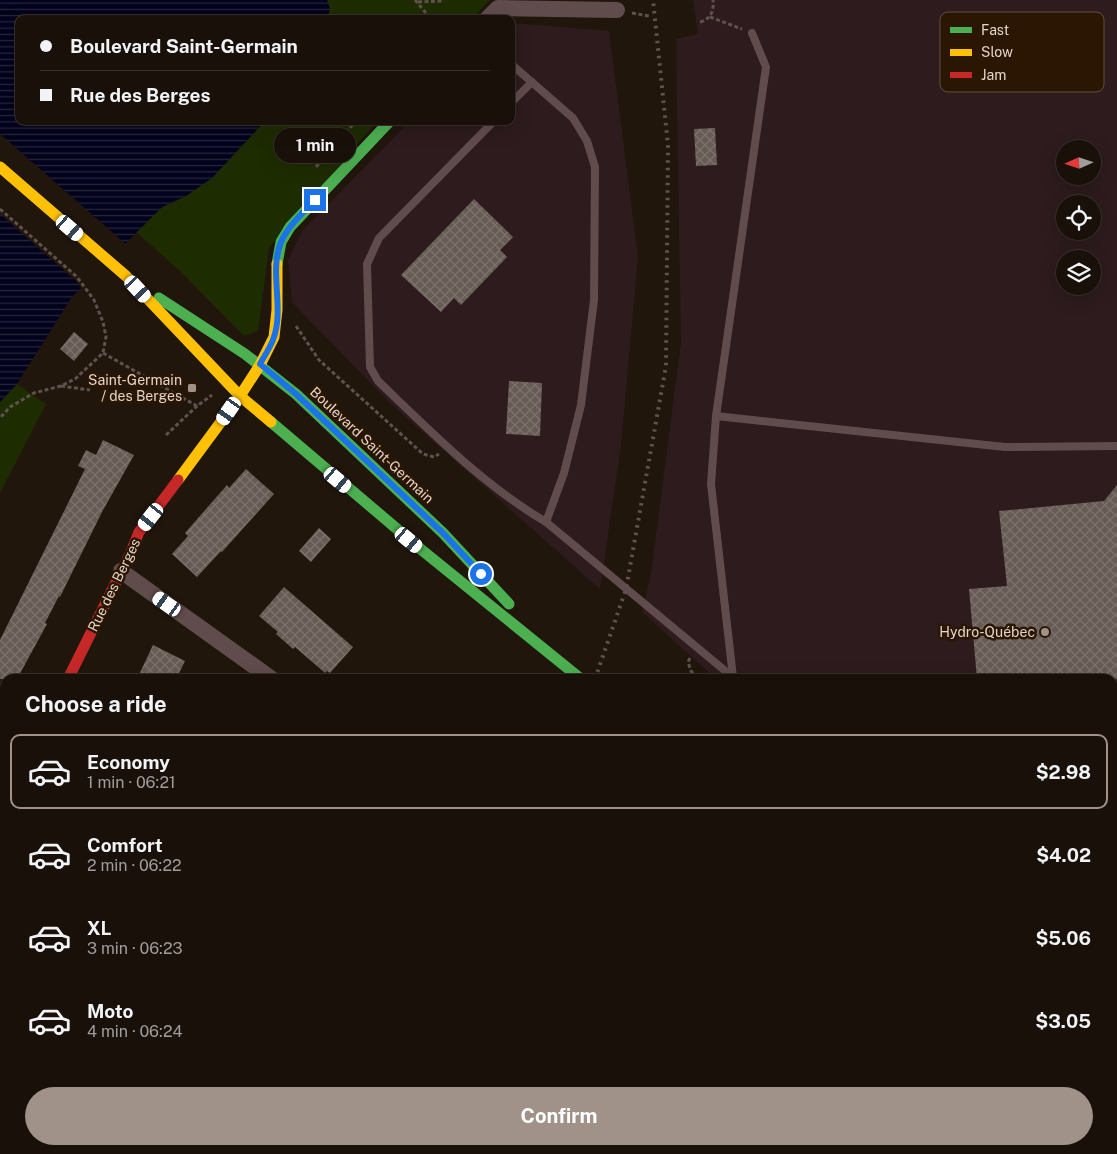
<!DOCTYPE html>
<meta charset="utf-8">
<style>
body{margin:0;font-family:"Public Sans",sans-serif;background:#221912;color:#f1f3f6;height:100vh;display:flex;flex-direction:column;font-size:19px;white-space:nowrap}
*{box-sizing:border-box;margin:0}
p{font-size:16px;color:#9f9d9c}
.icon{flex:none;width:28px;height:28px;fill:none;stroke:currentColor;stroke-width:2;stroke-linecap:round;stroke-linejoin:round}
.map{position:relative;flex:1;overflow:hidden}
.panel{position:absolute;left:0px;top:674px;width:1118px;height:481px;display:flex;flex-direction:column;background:#191009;border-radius:15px 15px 0 0;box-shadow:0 5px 20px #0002,0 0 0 1px #37302a}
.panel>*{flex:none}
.banner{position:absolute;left:15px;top:15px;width:500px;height:110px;border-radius:10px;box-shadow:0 5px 20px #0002,0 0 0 1px #37302a;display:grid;align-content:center;height:110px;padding:0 25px;background:#191009}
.needle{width:32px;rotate:267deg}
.buttons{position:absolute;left:1056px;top:140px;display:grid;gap:10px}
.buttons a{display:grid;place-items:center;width:45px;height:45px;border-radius:50%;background:#191009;box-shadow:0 5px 20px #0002,0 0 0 1px #37302a;font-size:25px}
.end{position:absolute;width:22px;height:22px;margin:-11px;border:6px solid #1a73e8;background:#fff;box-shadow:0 0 0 2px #fff}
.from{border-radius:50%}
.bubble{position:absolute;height:35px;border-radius:18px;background:#191009;box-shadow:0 5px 20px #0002,0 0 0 1px #37302a;font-size:16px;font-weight:700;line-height:35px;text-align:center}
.car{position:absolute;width:15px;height:30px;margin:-15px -8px;border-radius:6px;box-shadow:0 0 4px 1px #0007;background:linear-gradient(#fff 24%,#345 0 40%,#fff 0 76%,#345 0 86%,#fff 0)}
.banner b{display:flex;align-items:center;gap:18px;height:48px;font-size:19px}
.banner b+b{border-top:1px solid #37302a}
.banner i{width:12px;height:12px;background:#f1f3f6}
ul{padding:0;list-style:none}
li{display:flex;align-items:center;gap:15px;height:75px;margin:0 10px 8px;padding:0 15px;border:2px solid transparent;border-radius:10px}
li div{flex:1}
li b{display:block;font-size:19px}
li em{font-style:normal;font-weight:700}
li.selected{border-color:#a09288}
li>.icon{width:45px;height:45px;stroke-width:1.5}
h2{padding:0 25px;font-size:22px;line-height:60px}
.cta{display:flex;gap:10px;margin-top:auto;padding:10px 25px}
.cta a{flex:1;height:58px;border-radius:30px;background:#a09288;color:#fff;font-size:20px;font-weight:700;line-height:58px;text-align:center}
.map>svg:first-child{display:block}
.commercial{fill:#2d1b1d;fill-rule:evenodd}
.green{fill:#1e2c02}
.water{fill:url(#water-rules)}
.pier{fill:#21160c}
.building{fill:url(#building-cross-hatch)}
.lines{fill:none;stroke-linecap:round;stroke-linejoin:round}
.path{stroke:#5f514d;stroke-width:3;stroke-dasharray:4 2.5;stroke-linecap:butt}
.lane{stroke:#614c4d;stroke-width:8}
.street{stroke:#614c4d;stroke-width:16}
.fast{stroke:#4caf50;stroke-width:11}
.slow{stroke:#ffc107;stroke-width:11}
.jam{stroke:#c62828;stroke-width:11}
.rail{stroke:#61524e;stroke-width:4;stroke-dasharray:2.5 5;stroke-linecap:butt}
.route{stroke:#1a73e8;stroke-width:6}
.poi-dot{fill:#a09288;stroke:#2a1603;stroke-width:2}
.labels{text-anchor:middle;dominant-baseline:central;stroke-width:5;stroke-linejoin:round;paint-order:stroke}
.poi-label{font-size:14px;fill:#e4d5ca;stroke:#2a1603;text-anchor:end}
.street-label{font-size:14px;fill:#e4d5ca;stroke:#2a1603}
.key{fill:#2a1603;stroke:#624f3f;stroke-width:1}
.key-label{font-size:14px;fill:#e4d5ca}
</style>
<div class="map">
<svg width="1117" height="1154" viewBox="0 0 1117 1154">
<defs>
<pattern id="water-rules" width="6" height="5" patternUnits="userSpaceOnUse" patternTransform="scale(1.25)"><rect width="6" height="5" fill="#03021d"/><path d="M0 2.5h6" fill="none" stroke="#28263c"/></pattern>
<pattern id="building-cross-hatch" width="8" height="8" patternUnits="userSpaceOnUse" patternTransform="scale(1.25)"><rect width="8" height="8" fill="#675b55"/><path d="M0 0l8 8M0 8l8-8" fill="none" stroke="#7d726c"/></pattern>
</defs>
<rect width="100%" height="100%" fill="#21160c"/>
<g class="commercial">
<path d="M 693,0 L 1117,0 L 1117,998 L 1112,995 L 1112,679 L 716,679 L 642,612 L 651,574 L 681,343 L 676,39 L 698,34 ZM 1065,149 L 1092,149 L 1092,176 L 1065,176 ZM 1065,204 L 1092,204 L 1092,231 L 1065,231 ZM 1065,259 L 1092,259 L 1092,286 L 1065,286 Z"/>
<path d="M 511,23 L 609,31 L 638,257 L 621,445 L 600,589 L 390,403 L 292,302 L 288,260 L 302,231 L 410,121 L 511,121 Z"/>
</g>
<g class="green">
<path d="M 327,0 L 490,0 L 472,19 L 327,19 L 330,9 Z"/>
<path d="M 265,121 L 377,121 L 269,248 L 258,331 L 244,336 L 180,271 L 136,232 L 162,207 L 186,196 L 212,178 Z"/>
<path d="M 17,384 L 46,404 L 0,493 L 0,402 Z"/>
</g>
<path class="water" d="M 0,0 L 327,0 L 330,9 L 327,19 L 19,19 L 19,121 L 265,121 L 212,178 L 186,196 L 162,207 L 72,297 L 17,384 L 0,402 Z"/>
<path class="pier" d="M 0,134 L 127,245 L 82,291 L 77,282 L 0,214 Z"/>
<g class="building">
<path d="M 715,128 L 717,165 L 696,166 L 694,129 Z"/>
<path d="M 474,199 L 513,237 L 500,250 L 507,257 L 461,305 L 454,298 L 441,312 L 401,275 Z"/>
<path d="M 74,332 L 88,344 L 74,361 L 60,349 Z"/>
<path d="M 509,381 L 542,383 L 540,436 L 506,434 Z"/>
<path d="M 103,440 L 134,455 L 102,512 L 60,597 L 59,596 L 45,623 L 47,624 L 17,679 L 0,679 L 0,640 L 85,469 L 78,466 L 86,450 L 96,455 Z"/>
<path d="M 246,469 L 274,494 L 222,552 L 221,551 L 197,577 L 172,554 L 188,536 L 185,533 L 227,485 L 229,488 Z"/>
<path d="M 1117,485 L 1117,679 L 1034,679 L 1028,674 L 977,679 L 969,589 L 1007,586 L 999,511 L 1104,501 Z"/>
<path d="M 319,528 L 331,539 L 311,562 L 299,551 Z"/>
<path d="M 284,587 L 353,647 L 330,673 L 327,671 L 325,673 L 295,647 L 293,649 L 276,634 L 278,632 L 259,616 Z"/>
<path d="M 153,645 L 185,661 L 176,679 L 137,679 Z"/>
</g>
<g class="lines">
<g class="path">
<path d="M 415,0 L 431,19"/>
<path d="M 418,2 L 442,1"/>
<path d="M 632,13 L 649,16"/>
<path d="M 710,17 L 742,29"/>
<path d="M 700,22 C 711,19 714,11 713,0"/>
<path d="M 316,167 L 356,121"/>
<path d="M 0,209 L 77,277 L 94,300 L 103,322 L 106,337 L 103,353 L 75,379 L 61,386 L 34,393 L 10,407 L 0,418"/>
<path d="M 296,326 L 319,360 L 423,454 L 434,457 L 439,454"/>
<path d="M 103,353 L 197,406 L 212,395"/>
<path d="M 61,386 L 90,390"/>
<path d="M 166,435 L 197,406"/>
<path d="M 690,658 L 688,662 L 691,671 L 698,679"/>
<path d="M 1112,1049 L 1117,1051"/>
<path d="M 54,1154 L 60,1150"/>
</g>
<g class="lane">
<path d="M 511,64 L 573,118 L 587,141 L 595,167 L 594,300 L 581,405 L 564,473 L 546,522"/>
<path d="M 511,103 L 532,82"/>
<path d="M 494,121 L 379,238 L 367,264 L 370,367 L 378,381 C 430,431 483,485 546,522 L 735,679"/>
<path d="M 716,416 L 1005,447 L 1117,446"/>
<path d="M 733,677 L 711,484 L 716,416 L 766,67 L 752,33"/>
<path d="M 1112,965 L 1117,968"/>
</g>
<g class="street">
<path d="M 487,19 L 498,8 L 617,10"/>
<path d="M 121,571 L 272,679"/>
<path d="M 0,817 L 5,807"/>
<path d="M 0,1001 L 5,1013"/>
<path d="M 92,1150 L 100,1154"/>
<path d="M 685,1150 L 690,1154"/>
<path d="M 192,1154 L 194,1150"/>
<path d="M 449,1154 L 451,1150"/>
</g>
<g class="fast">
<path d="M 277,264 L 281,242 L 290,227 L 390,121"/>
<path d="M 159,298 L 245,354 L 296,394 L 443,533 L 509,604"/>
<path d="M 271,422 L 423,551 L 581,679"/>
</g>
<g class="slow">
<path d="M 0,167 L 126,276 L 240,396 L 271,422"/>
<path d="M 178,480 L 240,396 L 260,365 L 274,337 L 277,310 L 277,264"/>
</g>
<g class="jam">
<path d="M 68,679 L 131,552 L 139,532 L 178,480"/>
<path d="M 1112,1122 L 1117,1126"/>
<path d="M 1092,1150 L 1096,1154"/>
</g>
<g class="rail">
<path d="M 595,679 L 626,589 L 666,366 L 668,145 L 653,0"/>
<path d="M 375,1154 L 377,1150"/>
</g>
</g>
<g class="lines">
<path class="route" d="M 315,200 C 303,213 288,226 281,242 C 269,271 284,307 274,337 C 271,347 264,356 260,364 L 296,394 L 443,533 L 481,574"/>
</g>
<g class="poi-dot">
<rect x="187" y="383" width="10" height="10" rx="2.5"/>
<circle cx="1045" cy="632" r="5"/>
</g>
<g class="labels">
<g class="poi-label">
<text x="182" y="380">Saint-Germain<tspan x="182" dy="16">/ des Berges</tspan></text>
<text x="1035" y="632">Hydro-Québec</text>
</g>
<g class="street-label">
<text transform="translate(372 445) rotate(43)">Boulevard Saint-Germain</text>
<text transform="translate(114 585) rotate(-64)">Rue des Berges</text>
</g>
</g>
<rect x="940" y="12" width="164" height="80" rx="8" class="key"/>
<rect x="950" y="27" width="22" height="6" fill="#4caf50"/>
<rect x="950" y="49" width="22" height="7" fill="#ffc107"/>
<rect x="950" y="72" width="22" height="6" fill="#c62828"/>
<g class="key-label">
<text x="981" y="35">Fast</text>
<text x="981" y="57">Slow</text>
<text x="981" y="80">Jam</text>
</g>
</svg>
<div class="buttons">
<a><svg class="needle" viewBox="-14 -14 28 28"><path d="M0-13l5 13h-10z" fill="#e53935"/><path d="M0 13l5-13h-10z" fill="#9f9d9c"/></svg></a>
<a><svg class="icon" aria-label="locate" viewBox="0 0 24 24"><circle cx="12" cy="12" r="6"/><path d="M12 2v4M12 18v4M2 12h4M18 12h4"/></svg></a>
<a><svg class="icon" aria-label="layers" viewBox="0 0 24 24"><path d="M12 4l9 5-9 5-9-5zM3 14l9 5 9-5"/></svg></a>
</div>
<i class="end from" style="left:481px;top:574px"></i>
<i class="end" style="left:315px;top:200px"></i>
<div class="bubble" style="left:274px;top:128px;width:82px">1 min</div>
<i class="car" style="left:70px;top:228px;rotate:131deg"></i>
<i class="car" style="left:138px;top:289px;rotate:137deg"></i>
<i class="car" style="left:229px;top:411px;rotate:215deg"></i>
<i class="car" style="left:338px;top:480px;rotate:130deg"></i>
<i class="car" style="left:151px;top:517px;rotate:218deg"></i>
<i class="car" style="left:409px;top:540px;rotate:130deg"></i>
<i class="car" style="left:167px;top:604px;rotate:305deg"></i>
<div class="banner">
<b><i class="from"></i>Boulevard Saint-Germain</b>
<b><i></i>Rue des Berges</b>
</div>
<section class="panel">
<h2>Choose a ride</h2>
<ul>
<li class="selected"><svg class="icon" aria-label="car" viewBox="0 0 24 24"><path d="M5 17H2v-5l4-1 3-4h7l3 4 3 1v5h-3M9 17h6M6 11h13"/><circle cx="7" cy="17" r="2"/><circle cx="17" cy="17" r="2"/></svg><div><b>Economy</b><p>1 min · 06:21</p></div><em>$2.98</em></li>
<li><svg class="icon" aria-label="car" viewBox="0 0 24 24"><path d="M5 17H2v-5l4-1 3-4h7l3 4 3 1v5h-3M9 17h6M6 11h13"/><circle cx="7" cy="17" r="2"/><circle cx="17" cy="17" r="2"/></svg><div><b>Comfort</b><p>2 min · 06:22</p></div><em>$4.02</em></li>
<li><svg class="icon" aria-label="car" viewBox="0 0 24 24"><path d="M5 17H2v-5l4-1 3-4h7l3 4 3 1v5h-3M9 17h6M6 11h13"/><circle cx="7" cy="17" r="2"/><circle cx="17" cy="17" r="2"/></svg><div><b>XL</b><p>3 min · 06:23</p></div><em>$5.06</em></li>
<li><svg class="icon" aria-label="car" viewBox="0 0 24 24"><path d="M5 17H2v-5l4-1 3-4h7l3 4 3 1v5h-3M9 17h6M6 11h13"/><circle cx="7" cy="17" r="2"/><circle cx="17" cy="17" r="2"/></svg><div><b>Moto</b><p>4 min · 06:24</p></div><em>$3.05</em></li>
</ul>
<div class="cta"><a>Confirm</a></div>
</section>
</div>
